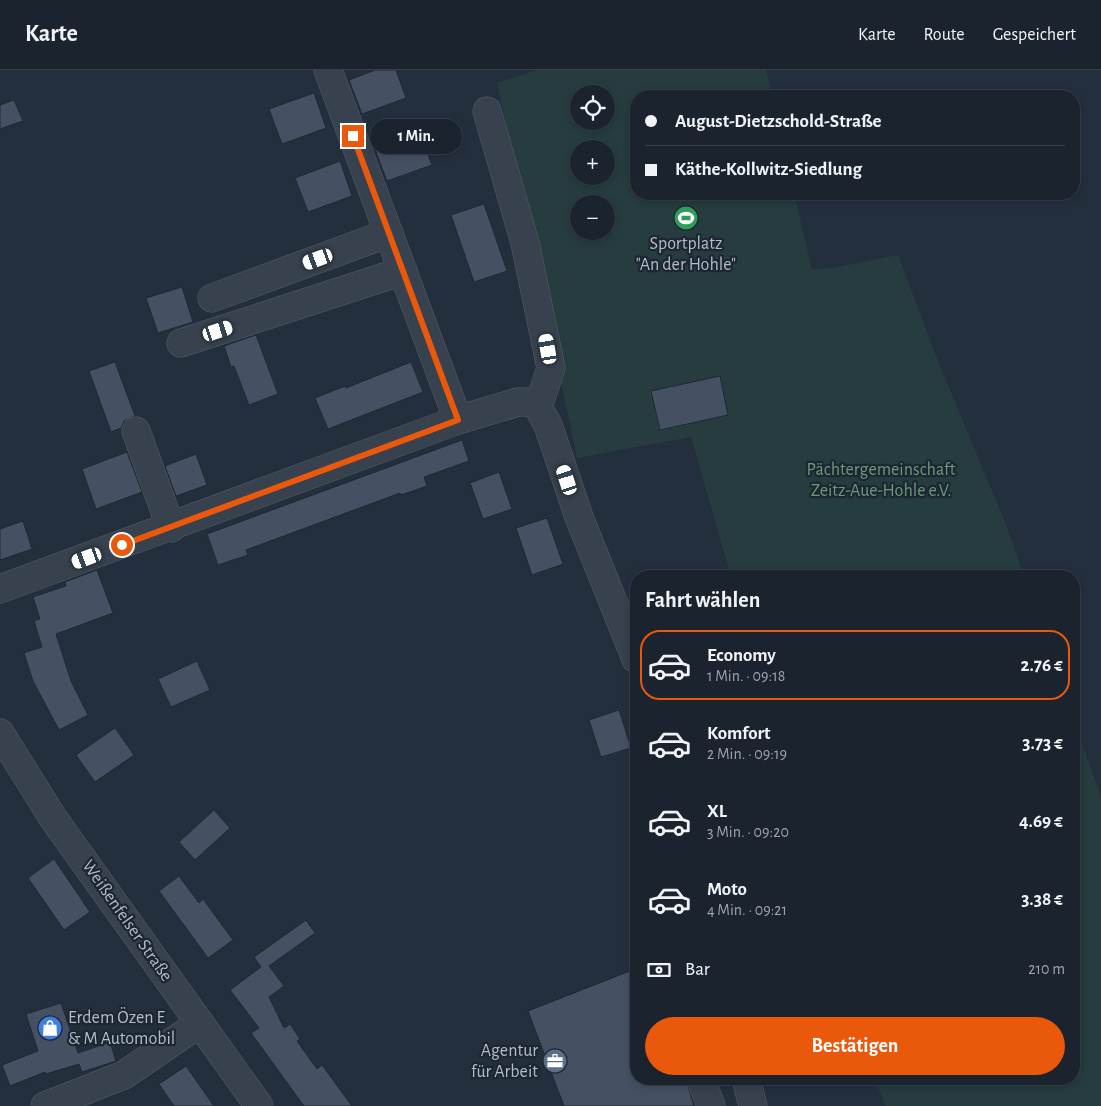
<!DOCTYPE html>
<html lang="de">
<meta charset="utf-8">
<style>
body{margin:0;font-family:"Alegreya Sans",sans-serif;background:#242b36;color:#f1f3f6;height:100vh;display:flex;flex-direction:column;font-size:19px;white-space:nowrap}
*{box-sizing:border-box;margin:0}
p{font-size:16px;color:#a0a4aa}
.icon{flex:none;width:28px;height:28px;fill:none;stroke:currentColor;stroke-width:2;stroke-linecap:round;stroke-linejoin:round}
.map{position:relative;flex:1;overflow:hidden}
.sheet{position:absolute;left:630px;top:500px;width:450px;height:515px;display:flex;flex-direction:column;background:#1b232e;border-radius:20px;box-shadow:0 2px 8px #0003,0 0 0 1px #39404a}
.sheet>*{flex:none}
.hud{position:absolute;left:630px;top:20px;width:450px;height:110px;border-radius:20px;box-shadow:0 2px 8px #0003,0 0 0 1px #39404a;display:grid;align-content:center;height:110px;padding:0 15px;background:#1b232e}
.fabs{position:absolute;left:570px;top:15px;display:grid;gap:10px}
.fabs a{display:grid;place-items:center;width:45px;height:45px;border-radius:50%;background:#1b232e;box-shadow:0 2px 8px #0003,0 0 0 1px #39404a;font-size:25px}
.end{position:absolute;width:22px;height:22px;margin:-11px;border:6px solid #ea580c;background:#fff;box-shadow:0 0 0 2px #fff}
.from{border-radius:50%}
.bubble{position:absolute;height:35px;border-radius:18px;background:#1b232e;box-shadow:0 2px 8px #0003,0 0 0 1px #39404a;font-size:16px;font-weight:700;line-height:35px;text-align:center}
.car{position:absolute;width:15px;height:30px;margin:-15px -8px;border-radius:6px;box-shadow:0 0 4px 1px #0007;background:linear-gradient(#fff 24%,#345 0 40%,#fff 0 76%,#345 0 86%,#fff 0)}
.hud b{display:flex;align-items:center;gap:18px;height:48px;font-size:19px}
.hud b+b{border-top:1px solid #39404a}
.hud i{width:12px;height:12px;background:#f1f3f6}
ul{padding:0;list-style:none}
li{display:flex;align-items:center;gap:15px;height:70px;margin:0 10px 8px;padding:0 5px;border:2px solid transparent;border-radius:20px}
li div{flex:1}
li b{display:block;font-size:19px}
li em{font-style:normal;font-weight:700}
li.current{border-color:#ea580c}
li>.icon{width:45px;height:45px;stroke-width:1.5}
h2{padding:0 15px;font-size:22px;line-height:60px}
.pay{display:flex;align-items:center;gap:12px;height:55px;padding:0 15px;font-size:19px}
.pay p{margin-inline-start:auto}
.button{display:flex;gap:10px;margin-top:auto;padding:10px 15px}
.button a{flex:1;height:58px;border-radius:30px;background:#ea580c;color:#fff;font-size:20px;font-weight:700;line-height:58px;text-align:center}
header{display:flex;align-items:center;gap:30px;box-sizing:border-box;height:70px;padding:0 25px;background:#1b232e;border-bottom:1px solid #39404a}
header strong{font-size:24px}
nav{display:flex;gap:28px;margin-inline-start:auto;font-size:18px}
.map>svg:first-child{display:block}
.green{fill:#263c3f;fill-rule:evenodd}
.building{fill:#455162;stroke:#1f2835}
.lines{fill:none;stroke-linecap:round;stroke-linejoin:round}
.minor-casing{stroke:#565f6c;stroke-width:29}
.minor{stroke:#38414e;stroke-width:28}
.route{stroke:#ea580c;stroke-width:6}
.labels{text-anchor:middle;dominant-baseline:central;stroke-width:4.5;stroke-linejoin:round;paint-order:stroke}
.poi-label{font-size:18px;fill:#b4bcc9;stroke:#1d2633}
.park-label{font-size:18px;fill:#6b9a76;stroke:#1d2633}
.street-label{font-size:18px;fill:#b4bcc9;stroke:#1d2633}
</style>
<header>
<strong>Karte</strong>
<nav><a>Karte</a><a>Route</a><a>Gespeichert</a></nav>
</header>
<div class="map">
<svg width="1101" height="1036" viewBox="0 0 1101 1036">
<rect width="100%" height="100%" fill="#242f3e"/>
<g class="green">
<path d="M 537,0 L 766,0 L 772,26 L 636,26 L 636,124 L 794,124 L 812,199 L 833,198 L 898,185 L 938,291 L 1007,457 L 1024,506 L 731,506 L 691,367 L 577,388 L 497,13 ZM 579,24 L 606,24 L 606,51 L 579,51 ZM 579,79 L 606,79 L 606,106 L 579,106 ZM 579,134 L 606,134 L 606,161 L 579,161 Z"/>
<path d="M 1074,652 L 1101,726 L 1101,1036 L 886,1036 L 874,1009 L 1074,1009 Z"/>
</g>
<g class="building">
<path d="M 375,0 L 396,0 L 406,28 L 362,44 L 349,10 Z"/>
<path d="M 314,23 L 326,58 L 282,74 L 269,39 Z"/>
<path d="M 14,30 L 23,51 L 0,59 L 0,35 Z"/>
<path d="M 419,60 L 432,95 L 387,111 L 374,77 Z"/>
<path d="M 340,91 L 352,126 L 308,142 L 295,108 Z"/>
<path d="M 484,134 L 507,201 L 474,212 L 451,145 Z"/>
<path d="M 182,217 L 193,252 L 158,263 L 146,228 Z"/>
<path d="M 256,265 L 278,324 L 249,335 L 234,296 L 231,297 L 224,276 Z"/>
<path d="M 115,292 L 135,346 L 124,351 L 121,358 L 111,362 L 89,301 Z"/>
<path d="M 411,292 L 423,322 L 328,359 L 315,328 L 345,316 L 346,318 Z"/>
<path d="M 720,306 L 728,345 L 660,360 L 651,321 Z"/>
<path d="M 462,370 L 469,391 L 424,407 L 427,416 L 401,425 L 400,423 L 246,480 L 248,485 L 218,495 L 207,464 Z"/>
<path d="M 127,382 L 142,422 L 96,439 L 82,399 Z"/>
<path d="M 196,384 L 207,415 L 176,426 L 165,396 Z"/>
<path d="M 499,402 L 512,439 L 483,449 L 470,413 Z"/>
<path d="M 547,448 L 563,494 L 532,505 L 516,458 Z"/>
<path d="M 23,451 L 32,479 L 0,490 L 0,459 Z"/>
<path d="M 97,500 L 113,543 L 56,564 L 71,611 L 88,645 L 59,660 L 33,611 L 24,583 L 42,577 L 34,551 L 40,549 L 33,527 L 66,516 L 65,512 Z"/>
<path d="M 197,591 L 210,620 L 171,637 L 158,609 Z"/>
<path d="M 619,640 L 631,678 L 601,687 L 589,650 Z"/>
<path d="M 115,658 L 134,685 L 95,712 L 76,685 Z"/>
<path d="M 214,740 L 230,758 L 195,790 L 179,772 Z"/>
<path d="M 54,789 L 90,842 L 64,860 L 28,808 Z"/>
<path d="M 179,806 L 199,833 L 203,829 L 233,870 L 208,888 L 159,821 Z"/>
<path d="M 306,850 L 315,863 L 269,896 L 284,916 L 269,927 L 284,958 L 290,954 L 300,969 L 297,971 L 317,999 L 322,995 L 352,1036 L 304,1036 L 251,963 L 259,958 L 230,920 L 261,897 L 254,887 Z"/>
<path d="M 630,901 L 636,919 L 636,1009 L 686,1009 L 694,1036 L 564,1036 L 528,941 Z"/>
<path d="M 61,933 L 78,983 L 110,972 L 116,991 L 82,1002 L 79,994 L 46,1004 L 45,1002 L 10,1016 L 2,995 L 38,981 L 26,944 Z"/>
<path d="M 186,996 L 214,1036 L 174,1036 L 159,1014 Z"/>
</g>
<g class="lines">
<defs>
<g id="minor">
<path d="M 328,0 L 458,350"/>
<path d="M 487,41 L 525,173 L 551,298 L 538,337"/>
<path d="M 212,228 L 389,163"/>
<path d="M 181,273 L 403,201"/>
<path d="M 136,361 L 171,458"/>
<path d="M 0,519 L 458,350 L 518,332 L 529,332 L 538,337 L 548,355 L 579,447 L 636,589"/>
<path d="M 0,663 L 53,748 L 259,1036"/>
<path d="M 701,1009 L 711,1036"/>
<path d="M 746,1009 L 753,1036"/>
<path d="M 45,1036 L 124,1005 L 200,953"/>
</g>
</defs>
<use href="#minor" class="minor-casing"/>
<use href="#minor" class="minor"/>
</g>
<g class="lines">
<path class="route" d="M 122,475 L 458,350 L 353,66"/>
</g>
<defs>
<symbol id="stadium-disc" viewBox="-11 -11 22 22"><circle r="9.5" fill="#2e9e5b" stroke="#1d2633"/><path d="M0-5a6.5 5 0 1 0 0 10a6.5 5 0 1 0 0-10ZM-3.5-1.8h7v3.6h-7Z" fill="#fff"/></symbol>
<symbol id="shop-disc" viewBox="-11 -11 22 22"><circle r="9.5" fill="#3f7fe0" stroke="#1d2633"/><path d="M-5-2.5h2.3a2.7 3.5 0 0 1 5.4 0H5L5.5 6h-11ZM-1.5-2.5h3a1.5 2.3 0 0 0-3 0Z" fill="#fff"/></symbol>
<symbol id="office-disc" viewBox="-11 -11 22 22"><circle r="9.5" fill="#5c6f8a" stroke="#1d2633"/><path d="M-6-3h4V-5.5h4V-3h4V5H-6ZM-1-4.5V-3h2v-1.5ZM-6 0V1H6V0Z" fill="#fff"/></symbol>
</defs>
<g fill-rule="evenodd">
<use href="#stadium-disc" x="672" y="134" width="28" height="28"/>
<use href="#shop-disc" x="36" y="944" width="28" height="28"/>
<use href="#office-disc" x="541" y="977" width="28" height="28"/>
</g>
<g class="labels">
<g class="poi-label">
<text x="686" y="174">Sportplatz<tspan x="686" dy="21">"An der Hohle"</tspan></text>
<text x="68" y="948" text-anchor="start">Erdem Özen E<tspan x="68" dy="21">&amp; M Automobil</tspan></text>
<text x="538" y="981" text-anchor="end">Agentur<tspan x="538" dy="21">für Arbeit</tspan></text>
</g>
<g class="park-label">
<text x="881" y="400">Pächtergemeinschaft<tspan x="881" dy="21">Zeitz-Aue-Hohle e.V.</tspan></text>
</g>
<g class="street-label">
<text transform="translate(127 851) rotate(55)">Weißenfelser Straße</text>
</g>
</g>
</svg>
<div class="fabs">
<a><svg class="icon" aria-label="locate" viewBox="0 0 24 24"><circle cx="12" cy="12" r="6"/><path d="M12 2v4M12 18v4M2 12h4M18 12h4"/></svg></a>
<a>+</a>
<a>−</a>
</div>
<i class="end from" style="left:122px;top:475px"></i>
<i class="end" style="left:353px;top:66px"></i>
<div class="bubble" style="left:370px;top:49px;width:92px">1 Min.</div>
<i class="car" style="left:318px;top:189px;rotate:250deg"></i>
<i class="car" style="left:218px;top:261px;rotate:72deg"></i>
<i class="car" style="left:548px;top:279px;rotate:350deg"></i>
<i class="car" style="left:567px;top:410px;rotate:342deg"></i>
<i class="car" style="left:87px;top:488px;rotate:250deg"></i>
<div class="hud">
<b><i class="from"></i>August-Dietzschold-Straße</b>
<b><i></i>Käthe-Kollwitz-Siedlung</b>
</div>
<section class="sheet">
<h2>Fahrt wählen</h2>
<ul>
<li class="current"><svg class="icon" aria-label="car" viewBox="0 0 24 24"><path d="M5 17H2v-5l4-1 3-4h7l3 4 3 1v5h-3M9 17h6M6 11h13"/><circle cx="7" cy="17" r="2"/><circle cx="17" cy="17" r="2"/></svg><div><b>Economy</b><p>1 Min. · 09:18</p></div><em>2.76 €</em></li>
<li><svg class="icon" aria-label="car" viewBox="0 0 24 24"><path d="M5 17H2v-5l4-1 3-4h7l3 4 3 1v5h-3M9 17h6M6 11h13"/><circle cx="7" cy="17" r="2"/><circle cx="17" cy="17" r="2"/></svg><div><b>Komfort</b><p>2 Min. · 09:19</p></div><em>3.73 €</em></li>
<li><svg class="icon" aria-label="car" viewBox="0 0 24 24"><path d="M5 17H2v-5l4-1 3-4h7l3 4 3 1v5h-3M9 17h6M6 11h13"/><circle cx="7" cy="17" r="2"/><circle cx="17" cy="17" r="2"/></svg><div><b>XL</b><p>3 Min. · 09:20</p></div><em>4.69 €</em></li>
<li><svg class="icon" aria-label="car" viewBox="0 0 24 24"><path d="M5 17H2v-5l4-1 3-4h7l3 4 3 1v5h-3M9 17h6M6 11h13"/><circle cx="7" cy="17" r="2"/><circle cx="17" cy="17" r="2"/></svg><div><b>Moto</b><p>4 Min. · 09:21</p></div><em>3.38 €</em></li>
</ul>
<div class="pay"><svg class="icon" aria-label="cash" viewBox="0 0 24 24"><path d="M3 7h18v10H3z"/><circle cx="12" cy="12" r="2"/></svg>Bar<p>210 m</p></div>
<div class="button"><a>Bestätigen</a></div>
</section>
</div>
